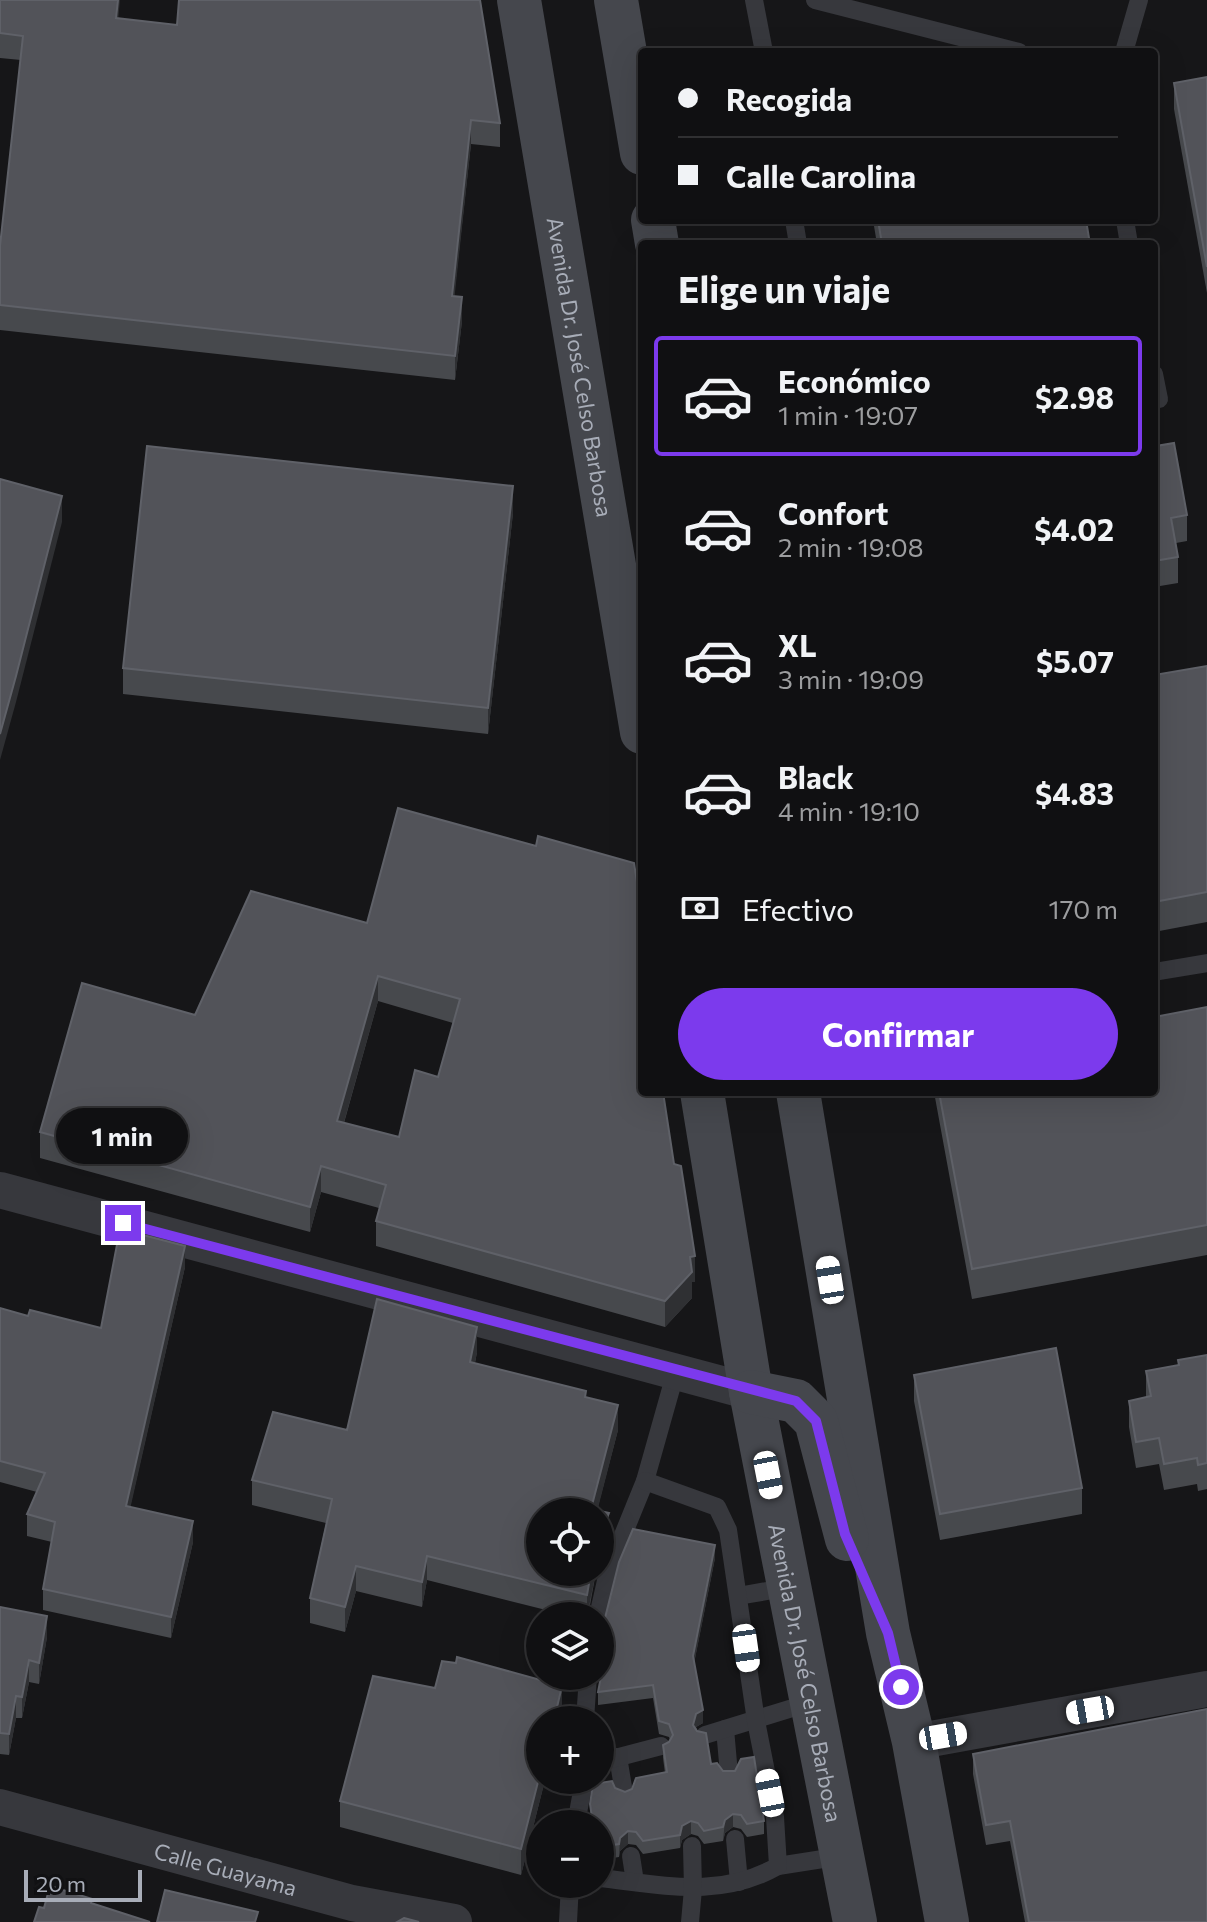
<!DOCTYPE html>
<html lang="es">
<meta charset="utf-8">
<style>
body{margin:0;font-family:Commissioner,sans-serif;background:#1e1e20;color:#f1f3f6;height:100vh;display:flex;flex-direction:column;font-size:30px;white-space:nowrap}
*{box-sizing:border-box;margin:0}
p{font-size:26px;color:#9c9d9f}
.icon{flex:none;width:44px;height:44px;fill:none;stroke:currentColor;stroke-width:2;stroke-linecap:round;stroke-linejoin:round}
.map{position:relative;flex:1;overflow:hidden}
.side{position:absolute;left:638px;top:240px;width:520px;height:856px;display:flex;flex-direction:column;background:#101012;border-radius:8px;box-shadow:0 8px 32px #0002,0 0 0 2px #303032}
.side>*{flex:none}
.hud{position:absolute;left:638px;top:48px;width:520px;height:176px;border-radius:8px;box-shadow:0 8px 32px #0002,0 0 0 2px #303032;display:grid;align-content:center;height:176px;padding:0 40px;background:#101012}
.controls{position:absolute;left:526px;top:1498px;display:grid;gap:16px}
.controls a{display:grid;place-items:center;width:88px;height:88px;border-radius:50%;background:#101012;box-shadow:0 8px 32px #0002,0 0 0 2px #303032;font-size:40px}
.scale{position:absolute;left:24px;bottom:20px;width:118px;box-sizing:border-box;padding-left:8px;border:4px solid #a8adb8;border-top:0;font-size:22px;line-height:28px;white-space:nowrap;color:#a8adb8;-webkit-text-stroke:6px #111113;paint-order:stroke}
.end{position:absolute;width:36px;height:36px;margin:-18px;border:10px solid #7c3aed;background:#fff;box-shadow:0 0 0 4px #fff}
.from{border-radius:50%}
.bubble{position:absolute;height:56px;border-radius:28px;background:#101012;box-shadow:0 8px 32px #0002,0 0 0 2px #303032;font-size:26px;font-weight:700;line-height:56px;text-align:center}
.car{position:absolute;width:24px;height:48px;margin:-24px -12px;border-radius:10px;box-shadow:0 0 6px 2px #0007;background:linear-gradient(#fff 24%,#345 0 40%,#fff 0 76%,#345 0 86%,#fff 0)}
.hud b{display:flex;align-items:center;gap:28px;height:76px;font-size:30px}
.hud b+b{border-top:2px solid #303032}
.hud i{width:20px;height:20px;background:#f1f3f6}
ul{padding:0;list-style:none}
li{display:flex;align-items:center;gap:24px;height:120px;margin:0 16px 12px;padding:0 24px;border:4px solid transparent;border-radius:8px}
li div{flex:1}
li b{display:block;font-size:30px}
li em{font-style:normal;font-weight:700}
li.active{border-color:#7c3aed}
li>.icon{width:72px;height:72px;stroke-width:1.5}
h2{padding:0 40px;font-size:36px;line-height:96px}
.pay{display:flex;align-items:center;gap:20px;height:88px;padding:0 40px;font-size:30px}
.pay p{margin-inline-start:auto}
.button{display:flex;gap:16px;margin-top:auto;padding:16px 40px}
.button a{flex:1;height:92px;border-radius:48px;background:#7c3aed;color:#fff;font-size:32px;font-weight:700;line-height:92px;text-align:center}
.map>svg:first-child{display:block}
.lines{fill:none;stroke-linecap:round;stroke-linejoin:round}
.lane{stroke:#37383d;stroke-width:18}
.street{stroke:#37383d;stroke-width:36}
.secondary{stroke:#45474d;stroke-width:44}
.wall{fill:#47494d;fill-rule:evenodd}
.shaded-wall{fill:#2f3033}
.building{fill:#525359;stroke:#5f6168;stroke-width:2;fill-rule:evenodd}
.route{stroke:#7c3aed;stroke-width:10}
.labels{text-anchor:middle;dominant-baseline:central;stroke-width:6;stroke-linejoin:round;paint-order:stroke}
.street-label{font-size:22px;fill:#a8adb8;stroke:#111113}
</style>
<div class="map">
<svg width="1207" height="1922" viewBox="0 0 1207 1922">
<rect width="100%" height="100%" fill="#161618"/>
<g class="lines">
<g class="lane">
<path d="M 754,0 L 764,52"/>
<path d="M 815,0 L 1019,52"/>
<path d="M 1124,52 L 1139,0"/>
<path d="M 794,220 L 798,244"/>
<path d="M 1125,220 L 1129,244"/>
<path d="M 1154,374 L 1159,399 L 1154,400"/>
<path d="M 1154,972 L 1207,963"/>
<path d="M 738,1596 L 790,1587"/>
<path d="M 598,1616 L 608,1572 L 645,1481 L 676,1371"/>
<path d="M 585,1720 L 588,1676"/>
<path d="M 725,1729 L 729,1774"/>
<path d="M 705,1735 L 812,1702"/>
<path d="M 618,1757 L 624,1793"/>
<path d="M 600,1762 L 661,1746"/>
<path d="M 576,1824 L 584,1780"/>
<path d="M 735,1839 L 739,1882"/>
<path d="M 631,1856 L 635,1882"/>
<path d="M 778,1866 L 842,1856"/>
<path d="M 600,1878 C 663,1885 720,1899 778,1866 L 775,1817 L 756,1721 L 728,1530 L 717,1507 L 645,1481"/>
<path d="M 568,1922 L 570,1884"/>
<path d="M 690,1922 L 693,1889 L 692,1846"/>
</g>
<g class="street">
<path d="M 0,1190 L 751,1392"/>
<path d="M 914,1742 L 1207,1689"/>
<path id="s1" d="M 0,1807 L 352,1903 L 454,1922"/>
</g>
<g class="secondary">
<path id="s2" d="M 519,0 L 642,732"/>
<path d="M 616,0 L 642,153"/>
<path d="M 653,220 L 657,244"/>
<path id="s3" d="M 702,1092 L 751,1392 L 855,1922"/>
<path d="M 798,1092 L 888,1633 L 914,1742 L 947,1922"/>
<path d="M 751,1392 L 796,1401 L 816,1421 L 847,1539"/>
</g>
</g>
<g class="wall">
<path d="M 0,0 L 119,18 L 500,123 L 500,147 L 471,144 L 454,296 L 462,321 L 455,380 L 0,330 L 0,246 L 21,60 L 0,58 Z"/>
<path d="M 1207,77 L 1207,293 L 1174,109 L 1174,83 Z"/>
<path d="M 873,220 L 1086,220 L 1090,244 L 877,244 Z"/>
<path d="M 1154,436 L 1156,446 L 1187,515 L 1187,541 L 1176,543 L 1178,557 L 1178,583 L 1154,587 Z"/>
<path d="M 513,513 L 488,734 L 123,694 L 123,668 Z"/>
<path d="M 1207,666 L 1207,922 L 1154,932 L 1154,675 Z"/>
<path d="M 367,923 L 642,1092 L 674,1164 L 695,1282 L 692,1282 L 692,1298 L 665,1327 L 376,1246 L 376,1221 L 379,1208 L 321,1192 L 310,1232 L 40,1158 L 40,1132 L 195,1015 ZM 378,1001 L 453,1023 L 438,1077 L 399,1137 L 344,1123 Z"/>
<path d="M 1207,1007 L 1207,1255 L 972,1299 L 934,1092 L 1154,1092 Z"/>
<path d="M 185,1267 L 130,1507 L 193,1542 L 171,1638 L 43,1610 L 43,1589 L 52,1542 L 27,1536 L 27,1514 L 37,1492 L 0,1482 L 0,1308 L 28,1316 L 101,1328 Z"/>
<path d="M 477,1352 L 475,1363 L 586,1398 L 618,1430 L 597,1510 L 609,1538 L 540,1572 L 596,1572 L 588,1616 L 570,1616 L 427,1580 L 422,1607 L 356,1591 L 345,1632 L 310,1623 L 310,1598 L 326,1523 L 252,1505 L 252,1480 L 347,1430 Z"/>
<path d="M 1207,1355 L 1207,1489 L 1198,1491 L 1197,1484 L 1164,1490 L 1159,1464 L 1136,1468 L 1129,1427 L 1129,1401 L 1146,1397 L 1146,1371 L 1178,1365 L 1178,1360 Z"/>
<path d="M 914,1375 L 1082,1488 L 1082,1514 L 940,1540 L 914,1401 Z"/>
<path d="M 715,1558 L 694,1663 L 703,1723 L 696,1727 L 711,1764 L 764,1821 L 764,1834 L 747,1837 L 741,1829 L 733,1827 L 725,1833 L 723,1841 L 704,1844 L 698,1836 L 691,1834 L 682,1840 L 680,1848 L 643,1854 L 636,1845 L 628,1844 L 620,1851 L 619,1857 L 600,1860 L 600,1824 L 591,1824 L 590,1804 L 615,1788 L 625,1792 L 665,1773 L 663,1758 L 663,1745 L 670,1740 L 669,1737 L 659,1734 L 653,1698 L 598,1705 L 598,1692 L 607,1648 L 601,1647 L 601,1634 Z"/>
<path d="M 0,1607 L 47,1637 L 39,1684 L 29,1682 L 22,1718 L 16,1718 L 9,1755 L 0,1754 Z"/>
<path d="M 457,1657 L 562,1686 L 562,1712 L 560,1720 L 540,1720 L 540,1780 L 545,1780 L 521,1875 L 340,1827 L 340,1801 L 373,1676 L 435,1688 L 442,1661 L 456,1663 Z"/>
<path d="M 973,1754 L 1207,1922 L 1025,1922 L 1010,1841 L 986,1845 L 973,1774 Z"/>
</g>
<g class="shaded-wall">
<path d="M 118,0 L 120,0 L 116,42 L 116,18 Z"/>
<path d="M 471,120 L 471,144 L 452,320 L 452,296 Z"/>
<path d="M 462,297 L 462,321 L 455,380 L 455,356 Z"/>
<path d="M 513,486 L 513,513 L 488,734 L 488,708 Z"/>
<path d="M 62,496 L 62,522 L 16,702 L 0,760 L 0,734 Z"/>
<path d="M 378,976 L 378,1001 L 337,1147 L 337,1121 Z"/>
<path d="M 321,1166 L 321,1192 L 310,1232 L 310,1207 Z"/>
<path d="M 185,1246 L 185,1267 L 126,1527 L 126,1506 Z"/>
<path d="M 695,1256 L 695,1282 L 692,1282 L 692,1298 L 665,1327 L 665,1301 L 690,1257 Z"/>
<path d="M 477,1327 L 477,1352 L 470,1387 L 470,1362 Z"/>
<path d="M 618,1405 L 618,1430 L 597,1512 L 591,1509 Z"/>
<path d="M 609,1513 L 609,1538 L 600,1560 L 600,1535 Z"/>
<path d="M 193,1521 L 193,1542 L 171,1638 L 171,1617 Z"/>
<path d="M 715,1545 L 715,1558 L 693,1669 L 693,1656 Z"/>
<path d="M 427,1556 L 427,1580 L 422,1607 L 422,1582 Z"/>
<path d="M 356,1566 L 356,1591 L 345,1632 L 345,1607 Z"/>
<path d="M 591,1572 L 596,1572 L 587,1616 L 587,1595 Z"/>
<path d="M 47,1616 L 47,1637 L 39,1684 L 39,1663 Z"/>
<path d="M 29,1660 L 29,1682 L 22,1718 L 22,1697 Z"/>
<path d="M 562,1686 L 562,1712 L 560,1720 L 554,1720 Z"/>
<path d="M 16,1696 L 16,1718 L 9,1755 L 9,1734 Z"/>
<path d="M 703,1710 L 703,1723 L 696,1727 L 693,1725 L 696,1714 Z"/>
<path d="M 540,1774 L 540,1780 L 545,1780 L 521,1875 L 521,1849 Z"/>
<path d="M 733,1814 L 733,1827 L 725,1833 L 723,1841 L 725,1820 Z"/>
<path d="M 691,1821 L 691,1834 L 682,1840 L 680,1848 L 680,1835 L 682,1826 Z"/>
<path d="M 628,1831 L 628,1844 L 620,1851 L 619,1857 L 620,1838 Z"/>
</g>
<g class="building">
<path d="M 0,0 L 118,0 L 116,18 L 177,25 L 179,0 L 480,0 L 500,123 L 471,120 L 452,296 L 462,297 L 455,356 L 0,305 L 0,246 L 23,36 L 0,33 Z"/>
<path d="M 1207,77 L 1207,267 L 1174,83 Z"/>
<path d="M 878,220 L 1086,220 L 1090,244 L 882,244 Z"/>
<path d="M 1154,436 L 1156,446 L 1174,443 L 1187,515 L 1171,518 L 1178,557 L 1154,561 Z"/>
<path d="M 147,446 L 513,486 L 488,708 L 123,668 Z"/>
<path d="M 0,479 L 62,496 L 16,676 L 0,734 Z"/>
<path d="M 1207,666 L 1207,892 L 1154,902 L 1154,675 Z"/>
<path d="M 398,808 L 536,846 L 538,836 L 634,863 L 642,914 L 642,1092 L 663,1092 L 674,1164 L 681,1166 L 695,1256 L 690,1257 L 692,1272 L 665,1301 L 376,1221 L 386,1185 L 321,1166 L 310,1207 L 40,1132 L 82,983 L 195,1015 L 251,891 L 367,923 ZM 378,976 L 460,999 L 438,1077 L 415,1070 L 399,1137 L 337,1121 Z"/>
<path d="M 1207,1007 L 1207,1225 L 972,1269 L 939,1092 L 1154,1092 L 1154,1017 Z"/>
<path d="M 120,1229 L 185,1246 L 126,1506 L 193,1521 L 171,1617 L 43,1589 L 55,1522 L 27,1514 L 45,1473 L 0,1461 L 0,1308 L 28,1316 L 30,1310 L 101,1328 Z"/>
<path d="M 377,1299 L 477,1327 L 470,1362 L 586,1391 L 585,1397 L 618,1405 L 591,1509 L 609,1513 L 600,1535 L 600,1512 L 540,1512 L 540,1572 L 591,1572 L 587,1595 L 427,1556 L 422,1582 L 356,1566 L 345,1607 L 310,1598 L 332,1499 L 252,1480 L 273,1412 L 347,1430 Z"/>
<path d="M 1056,1348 L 1082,1488 L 940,1514 L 914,1375 Z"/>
<path d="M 1207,1355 L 1207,1463 L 1198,1465 L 1197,1458 L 1164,1464 L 1159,1438 L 1136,1442 L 1129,1401 L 1151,1396 L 1146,1371 L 1179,1365 L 1178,1360 Z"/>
<path d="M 633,1529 L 715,1545 L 693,1656 L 703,1710 L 696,1714 L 693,1725 L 697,1731 L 706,1733 L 711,1764 L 717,1763 L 723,1771 L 735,1771 L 741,1759 L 754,1757 L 764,1821 L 747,1824 L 741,1815 L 733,1814 L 725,1820 L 723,1827 L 704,1831 L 698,1823 L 691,1821 L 682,1826 L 680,1835 L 643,1841 L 636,1832 L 628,1831 L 620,1838 L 619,1844 L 600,1847 L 600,1824 L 593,1824 L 590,1804 L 593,1784 L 612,1781 L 615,1788 L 625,1792 L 632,1789 L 636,1778 L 667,1772 L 663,1745 L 669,1742 L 673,1735 L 669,1724 L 659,1721 L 653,1685 L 598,1692 L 609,1636 L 601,1634 L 619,1562 Z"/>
<path d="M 0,1607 L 47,1616 L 39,1663 L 29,1660 L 22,1697 L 16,1696 L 9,1734 L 0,1733 Z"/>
<path d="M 457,1657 L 562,1686 L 554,1720 L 540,1720 L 540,1774 L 521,1849 L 340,1801 L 373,1676 L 435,1688 L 442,1661 L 456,1663 Z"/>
<path d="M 1207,1709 L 1207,1922 L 1029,1922 L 1010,1821 L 986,1825 L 973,1754 Z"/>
<path d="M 50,1886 L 92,1899 L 91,1903 L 150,1922 L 34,1922 L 39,1907 L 44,1908 Z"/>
<path d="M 165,1890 L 258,1912 L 255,1922 L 157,1922 Z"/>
<path d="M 404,1918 L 419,1922 L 397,1922 Z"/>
</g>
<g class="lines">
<path class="route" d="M 123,1223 L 796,1401 L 816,1421 L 845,1534 L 888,1633 L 901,1687"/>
</g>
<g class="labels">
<g class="street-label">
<text stroke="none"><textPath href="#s2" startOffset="372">Avenida Dr. José Celso Barbosa</textPath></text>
<text stroke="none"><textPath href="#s3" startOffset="590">Avenida Dr. José Celso Barbosa</textPath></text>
<text stroke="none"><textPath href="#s1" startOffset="234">Calle Guayama</textPath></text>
</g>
</g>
</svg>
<div class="controls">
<a><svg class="icon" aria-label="locate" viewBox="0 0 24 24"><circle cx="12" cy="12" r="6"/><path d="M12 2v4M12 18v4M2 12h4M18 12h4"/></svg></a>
<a><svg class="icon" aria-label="layers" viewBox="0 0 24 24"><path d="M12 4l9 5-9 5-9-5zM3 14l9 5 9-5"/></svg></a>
<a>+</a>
<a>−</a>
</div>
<div class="scale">20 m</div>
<i class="end from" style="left:901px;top:1687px"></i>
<i class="end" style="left:123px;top:1223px"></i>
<div class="bubble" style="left:56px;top:1108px;width:132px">1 min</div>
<i class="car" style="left:830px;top:1280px;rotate:351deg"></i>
<i class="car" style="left:768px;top:1475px;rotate:169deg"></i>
<i class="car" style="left:746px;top:1648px;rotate:172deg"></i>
<i class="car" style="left:1090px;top:1710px;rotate:260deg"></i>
<i class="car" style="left:943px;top:1736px;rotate:80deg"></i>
<i class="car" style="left:770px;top:1793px;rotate:349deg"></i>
<div class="hud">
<b><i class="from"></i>Recogida</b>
<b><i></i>Calle Carolina</b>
</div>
<section class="side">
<h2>Elige un viaje</h2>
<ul>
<li class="active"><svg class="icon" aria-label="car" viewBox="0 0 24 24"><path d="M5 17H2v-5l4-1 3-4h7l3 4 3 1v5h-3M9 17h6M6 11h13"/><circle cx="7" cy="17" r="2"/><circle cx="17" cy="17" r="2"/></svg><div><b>Económico</b><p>1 min · 19:07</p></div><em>$2.98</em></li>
<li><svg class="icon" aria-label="car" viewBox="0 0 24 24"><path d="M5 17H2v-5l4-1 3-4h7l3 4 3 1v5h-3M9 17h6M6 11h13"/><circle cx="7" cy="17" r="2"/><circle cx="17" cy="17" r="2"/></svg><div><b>Confort</b><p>2 min · 19:08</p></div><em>$4.02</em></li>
<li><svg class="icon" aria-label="car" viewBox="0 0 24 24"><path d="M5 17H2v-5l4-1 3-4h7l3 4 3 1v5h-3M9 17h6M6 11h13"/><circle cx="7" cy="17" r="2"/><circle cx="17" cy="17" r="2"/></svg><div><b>XL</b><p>3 min · 19:09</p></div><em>$5.07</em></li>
<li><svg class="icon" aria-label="car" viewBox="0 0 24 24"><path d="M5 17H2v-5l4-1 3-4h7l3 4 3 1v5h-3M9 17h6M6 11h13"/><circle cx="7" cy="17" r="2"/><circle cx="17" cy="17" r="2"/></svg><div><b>Black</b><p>4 min · 19:10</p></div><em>$4.83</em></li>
</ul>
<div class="pay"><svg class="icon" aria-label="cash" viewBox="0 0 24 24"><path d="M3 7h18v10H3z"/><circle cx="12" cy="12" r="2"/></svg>Efectivo<p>170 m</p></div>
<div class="button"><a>Confirmar</a></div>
</section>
</div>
